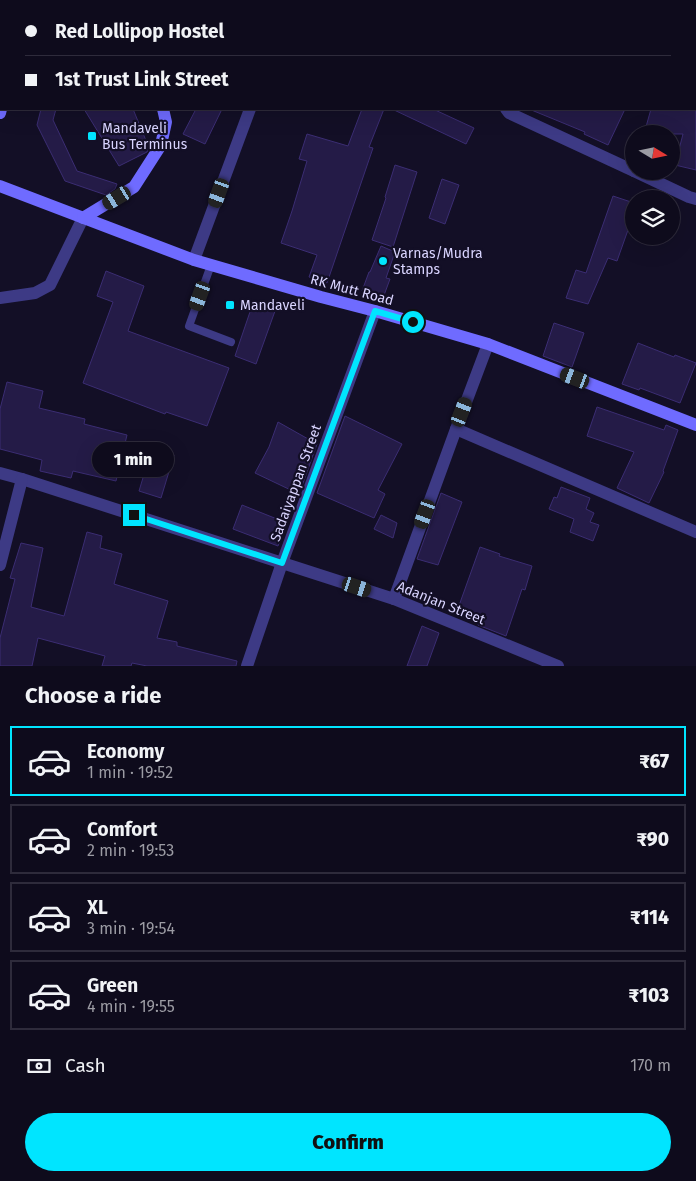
<!DOCTYPE html>
<meta charset="utf-8">
<style>
body{margin:0;font-family:"Fira Sans",sans-serif;background:#1c1929;color:#f1f3f6;height:100vh;display:flex;flex-direction:column;font-size:19px;white-space:nowrap}
*{box-sizing:border-box;margin:0}
p{font-size:16px;color:#9b9ba3}
.icon{flex:none;width:28px;height:28px;fill:none;stroke:currentColor;stroke-width:2;stroke-linecap:round;stroke-linejoin:round}
.map{position:relative;height:666px;overflow:hidden}
.sheet{display:flex;flex-direction:column;background:#0e0b1c;flex:1}
.sheet>*{flex:none}
.guide{position:absolute;left:0px;top:0px;width:696px;height:110px;box-shadow:0 5px 20px #0002,0 0 0 1px #2e2b3b;display:grid;align-content:center;height:110px;padding:0 25px;background:#0e0b1c}
.needle{width:32px;rotate:100deg}
.fabs{position:absolute;left:625px;top:125px;display:grid;gap:10px}
.fabs a{display:grid;place-items:center;width:55px;height:55px;border-radius:50%;background:#0e0b1c;box-shadow:0 5px 20px #0002,0 0 0 1px #2e2b3b;font-size:25px}
.end{position:absolute;width:22px;height:22px;margin:-11px;border:6px solid #00e5ff;background:#111;box-shadow:0 0 0 2px #111}
.from{border-radius:50%}
.bubble{position:absolute;height:35px;border-radius:18px;background:#0e0b1c;box-shadow:0 5px 20px #0002,0 0 0 1px #2e2b3b;font-size:16px;font-weight:800;line-height:35px;text-align:center}
.car{position:absolute;width:15px;height:30px;margin:-15px -8px;border-radius:6px;box-shadow:0 0 4px 1px #0007;background:linear-gradient(#222 24%,#8ab4d8 0 40%,#222 0 76%,#8ab4d8 0 86%,#222 0)}
.guide b{display:flex;align-items:center;gap:18px;height:48px;font-size:19px}
.guide b+b{border-top:1px solid #2e2b3b}
.guide i{width:12px;height:12px;background:#f1f3f6}
ul{padding:0;list-style:none}
li{display:flex;align-items:center;gap:15px;height:70px;margin:0 10px 8px;padding:0 15px;border:2px solid #2e2b3b;border-radius:0px}
li div{flex:1}
li b{display:block;font-size:19px}
li em{font-style:normal;font-weight:800}
li.on{border-color:#00e5ff}
li>.icon{width:45px;height:45px;stroke-width:1.5}
h2{padding:0 25px;font-size:22px;line-height:60px}
.pay{display:flex;align-items:center;gap:12px;height:55px;padding:0 25px;font-size:19px}
.pay p{margin-inline-start:auto}
.action{display:flex;gap:10px;margin-top:auto;padding:10px 25px}
.action a{flex:1;height:58px;border-radius:30px;background:#00e5ff;color:#111;font-size:20px;font-weight:800;line-height:58px;text-align:center}
.map>svg:first-child{display:block}
.building{fill:#241b47;stroke:#3b2d73}
.lines{fill:none;stroke-linecap:round;stroke-linejoin:round}
.service{stroke:#3d3a85;stroke-width:8}
.minor{stroke:#3d3a85;stroke-width:12}
.tertiary{stroke:#3d3a85;stroke-width:12}
.secondary{stroke:#6f6bff;stroke-width:12}
.route{stroke:#00e5ff;stroke-width:6}
.poi-dot{fill:#00e5ff;stroke:#130f26;stroke-width:2}
.labels{text-anchor:middle;dominant-baseline:central;stroke-width:4.5;stroke-linejoin:round;paint-order:stroke}
.poi-label{font-size:14px;fill:#d9d4ff;stroke:#130f26;text-anchor:start}
.street-label{font-size:14px;fill:#d9d4ff;stroke:#130f26}
</style>
<div class="map">
<svg width="696" height="666" viewBox="0 0 696 666">
<rect width="100%" height="100%" fill="#130f26"/>
<g class="building">
<path d="M 695,103 L 696,103 L 696,170 L 675,165 L 683,134 L 644,134 L 651,109 L 695,109 Z"/>
<path d="M 41,109 L 56,109 L 53,120 L 77,171 L 117,184 L 115,189 L 106,195 L 65,181 L 37,125 Z"/>
<path d="M 84,109 L 133,109 L 149,148 L 147,152 L 119,166 Z"/>
<path d="M 196,109 L 222,109 L 205,144 L 183,134 Z"/>
<path d="M 362,109 L 384,109 L 369,147 L 373,148 L 327,283 L 309,277 L 317,255 L 281,243 L 292,211 L 307,161 L 299,159 L 307,134 L 348,146 Z"/>
<path d="M 392,109 L 433,109 L 474,128 L 466,144 Z"/>
<path d="M 529,109 L 625,109 L 608,145 L 584,134 L 585,132 Z"/>
<path d="M 395,165 L 417,172 L 393,247 L 372,240 L 386,198 L 385,197 Z"/>
<path d="M 442,179 L 459,185 L 445,224 L 429,218 Z"/>
<path d="M 613,196 L 634,203 L 634,213 L 617,261 L 608,258 L 588,304 L 566,298 L 576,270 L 586,273 Z"/>
<path d="M 381,246 L 395,252 L 386,278 L 390,279 L 383,298 L 362,291 L 369,272 L 370,272 Z"/>
<path d="M 106,271 L 144,286 L 128,331 L 229,368 L 207,426 L 166,412 L 165,414 L 83,383 L 113,302 L 97,296 Z"/>
<path d="M 253,303 L 275,311 L 256,364 L 235,356 Z"/>
<path d="M 554,323 L 584,333 L 572,367 L 543,356 Z"/>
<path d="M 638,343 L 674,357 L 675,355 L 696,363 L 680,403 L 640,388 L 639,390 L 622,384 Z"/>
<path d="M 7,382 L 43,391 L 39,408 L 85,419 L 84,424 L 127,435 L 116,481 L 73,471 L 71,478 L 40,471 L 42,460 L 0,449 L 0,409 Z"/>
<path d="M 597,407 L 664,430 L 666,425 L 678,430 L 663,471 L 664,472 L 649,503 L 617,488 L 634,452 L 587,436 Z"/>
<path d="M 345,416 L 402,444 L 378,490 L 385,494 L 374,518 L 317,493 Z"/>
<path d="M 278,422 L 317,444 L 302,486 L 300,485 L 297,493 L 255,473 L 269,447 Z"/>
<path d="M 152,448 L 174,455 L 161,498 L 139,491 Z"/>
<path d="M 561,487 L 590,498 L 586,509 L 594,513 L 590,522 L 599,525 L 593,541 L 570,532 L 574,519 L 549,509 L 554,497 L 557,498 Z"/>
<path d="M 441,493 L 462,502 L 438,565 L 417,559 Z"/>
<path d="M 242,505 L 287,523 L 278,546 L 233,529 Z"/>
<path d="M 381,515 L 397,523 L 393,538 L 374,529 Z"/>
<path d="M 87,532 L 102,536 L 100,548 L 122,554 L 114,584 L 168,601 L 157,638 L 177,642 L 177,646 L 237,661 L 236,666 L 147,666 L 132,663 L 131,666 L 102,666 L 105,656 L 38,638 L 32,666 L 0,666 L 0,638 L 15,579 L 10,578 L 21,543 L 43,548 L 31,607 L 64,616 Z"/>
<path d="M 480,547 L 500,554 L 499,556 L 532,566 L 525,590 L 522,589 L 506,636 L 478,625 L 479,622 L 456,614 Z"/>
<path d="M 422,626 L 439,633 L 427,666 L 407,666 Z"/>
</g>
<g class="lines">
<path class="service" d="M 211,265 L 189,326 L 231,342"/>
<g class="minor">
<path d="M 632,0 L 637,1"/>
<path d="M 695,16 L 696,17"/>
<path d="M 506,109 L 509,113 L 634,171"/>
<path d="M 634,171 L 689,197 L 696,199"/>
<path d="M 194,260 L 250,109"/>
<path d="M 456,429 L 696,532"/>
<path d="M 0,473 L 22,479 L 394,599 L 558,666"/>
<path d="M 0,565 L 22,479"/>
<path d="M 394,599 L 456,429 L 488,344"/>
<path d="M 247,666 L 282,563 L 375,311"/>
</g>
<path class="tertiary" d="M 0,298 L 35,293 L 50,285 L 83,218"/>
<g class="secondary">
<path d="M 63,0 L 64,1"/>
<path d="M 37,1 L 37,0"/>
<path d="M 0,113 L 1,109"/>
<path d="M 0,186 L 194,260 L 321,297 L 375,311 L 488,344 L 696,425"/>
<path d="M 83,218 L 134,187 L 161,145 L 166,122 L 163,109"/>
</g>
</g>
<g class="lines">
<path class="route" d="M 134,515 L 282,563 L 375,311 L 413,322"/>
</g>
<g class="poi-dot">
<rect x="87" y="131" width="10" height="10" rx="2.5"/>
<circle cx="383" cy="261" r="5"/>
<rect x="225" y="300" width="10" height="10" rx="2.5"/>
</g>
<g class="labels">
<g class="poi-label">
<text x="102" y="128">Mandaveli<tspan x="102" dy="16">Bus Terminus</tspan></text>
<text x="393" y="253">Varnas/Mudra<tspan x="393" dy="16">Stamps</tspan></text>
<text x="240" y="305">Mandaveli</text>
</g>
<g class="street-label">
<text transform="translate(352 290) rotate(15)">RK Mutt Road</text>
<text transform="translate(296 483) rotate(-70)">Sadaiyappan Street</text>
<text transform="translate(441 603) rotate(22)">Adanjan Street</text>
</g>
</g>
</svg>
<div class="fabs">
<a><svg class="needle" viewBox="-14 -14 28 28"><path d="M0-13l5 13h-10z" fill="#e53935"/><path d="M0 13l5-13h-10z" fill="#9b9ba3"/></svg></a>
<a><svg class="icon" aria-label="layers" viewBox="0 0 24 24"><path d="M12 4l9 5-9 5-9-5zM3 14l9 5 9-5"/></svg></a>
</div>
<i class="end from" style="left:413px;top:322px"></i>
<i class="end" style="left:134px;top:515px"></i>
<div class="bubble" style="left:92px;top:442px;width:82px">1 min</div>
<i class="car" style="left:219px;top:193px;rotate:200deg"></i>
<i class="car" style="left:117px;top:198px;rotate:239deg"></i>
<i class="car" style="left:200px;top:296px;rotate:200deg"></i>
<i class="car" style="left:575px;top:378px;rotate:291deg"></i>
<i class="car" style="left:462px;top:412px;rotate:21deg"></i>
<i class="car" style="left:425px;top:514px;rotate:200deg"></i>
<i class="car" style="left:357px;top:587px;rotate:108deg"></i>
<div class="guide">
<b><i class="from"></i>Red Lollipop Hostel</b>
<b><i></i>1st Trust Link Street</b>
</div>
</div>
<section class="sheet">
<h2>Choose a ride</h2>
<ul>
<li class="on"><svg class="icon" aria-label="car" viewBox="0 0 24 24"><path d="M5 17H2v-5l4-1 3-4h7l3 4 3 1v5h-3M9 17h6M6 11h13"/><circle cx="7" cy="17" r="2"/><circle cx="17" cy="17" r="2"/></svg><div><b>Economy</b><p>1 min · 19:52</p></div><em>₹67</em></li>
<li><svg class="icon" aria-label="car" viewBox="0 0 24 24"><path d="M5 17H2v-5l4-1 3-4h7l3 4 3 1v5h-3M9 17h6M6 11h13"/><circle cx="7" cy="17" r="2"/><circle cx="17" cy="17" r="2"/></svg><div><b>Comfort</b><p>2 min · 19:53</p></div><em>₹90</em></li>
<li><svg class="icon" aria-label="car" viewBox="0 0 24 24"><path d="M5 17H2v-5l4-1 3-4h7l3 4 3 1v5h-3M9 17h6M6 11h13"/><circle cx="7" cy="17" r="2"/><circle cx="17" cy="17" r="2"/></svg><div><b>XL</b><p>3 min · 19:54</p></div><em>₹114</em></li>
<li><svg class="icon" aria-label="car" viewBox="0 0 24 24"><path d="M5 17H2v-5l4-1 3-4h7l3 4 3 1v5h-3M9 17h6M6 11h13"/><circle cx="7" cy="17" r="2"/><circle cx="17" cy="17" r="2"/></svg><div><b>Green</b><p>4 min · 19:55</p></div><em>₹103</em></li>
</ul>
<div class="pay"><svg class="icon" aria-label="cash" viewBox="0 0 24 24"><path d="M3 7h18v10H3z"/><circle cx="12" cy="12" r="2"/></svg>Cash<p>170 m</p></div>
<div class="action"><a>Confirm</a></div>
</section>
